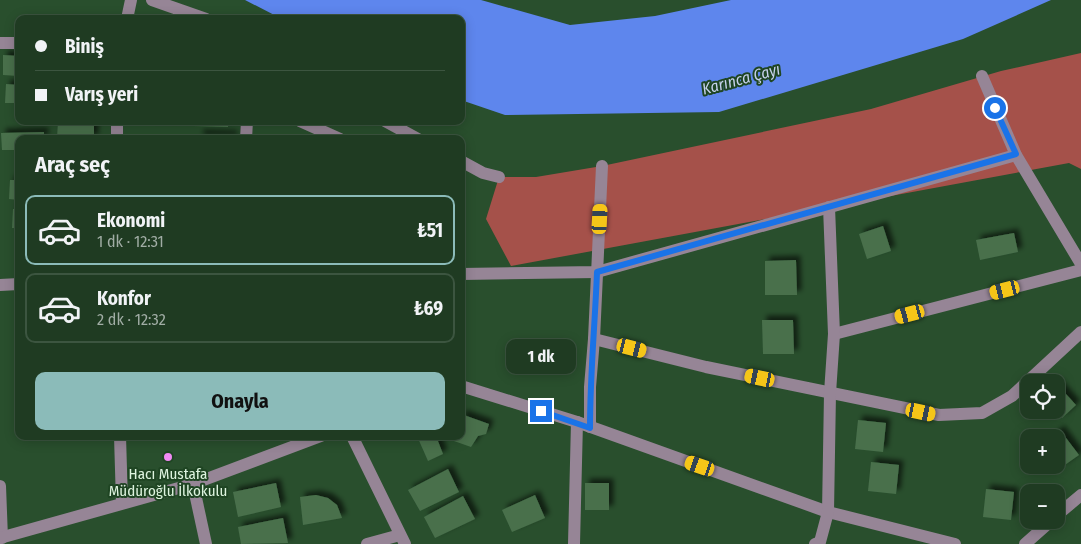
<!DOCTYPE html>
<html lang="tr">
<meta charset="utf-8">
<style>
body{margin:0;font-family:"Fira Sans Condensed",sans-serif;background:#27422a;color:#f1f3f6;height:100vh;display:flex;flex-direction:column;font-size:19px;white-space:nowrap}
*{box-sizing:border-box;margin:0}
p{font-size:16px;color:#a1ada5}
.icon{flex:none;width:28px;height:28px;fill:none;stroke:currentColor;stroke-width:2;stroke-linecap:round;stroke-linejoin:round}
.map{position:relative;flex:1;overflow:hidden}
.sheet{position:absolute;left:15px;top:135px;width:450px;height:305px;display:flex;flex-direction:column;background:#1f3b22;border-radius:10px;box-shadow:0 2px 12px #0003,0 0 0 1px #3c5540}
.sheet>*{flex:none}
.top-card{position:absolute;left:15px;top:15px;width:450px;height:110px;border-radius:10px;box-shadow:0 2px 12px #0003,0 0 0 1px #3c5540;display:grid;align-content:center;height:110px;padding:0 20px;background:#1f3b22}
.buttons{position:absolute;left:1020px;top:374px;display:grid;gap:10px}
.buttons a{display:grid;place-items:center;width:45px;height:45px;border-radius:10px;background:#1f3b22;box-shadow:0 2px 12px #0003,0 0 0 1px #3c5540;font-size:25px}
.end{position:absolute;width:22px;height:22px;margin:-11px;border:6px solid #1a73e8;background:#fff;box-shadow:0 0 0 2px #fff}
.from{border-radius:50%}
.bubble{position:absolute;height:35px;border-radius:10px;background:#1f3b22;box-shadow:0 2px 12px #0003,0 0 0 1px #3c5540;font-size:16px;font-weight:700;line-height:35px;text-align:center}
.car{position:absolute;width:15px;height:30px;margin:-15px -8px;border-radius:6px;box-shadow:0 0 4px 1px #0007;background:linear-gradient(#f5c518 24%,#345 0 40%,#f5c518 0 76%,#345 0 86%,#f5c518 0)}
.top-card b{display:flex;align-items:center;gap:18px;height:48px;font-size:19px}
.top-card b+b{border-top:1px solid #3c5540}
.top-card i{width:12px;height:12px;background:#f1f3f6}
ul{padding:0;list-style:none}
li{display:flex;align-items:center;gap:15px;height:70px;margin:0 10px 8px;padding:0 10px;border:2px solid #3c5540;border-radius:10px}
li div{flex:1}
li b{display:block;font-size:19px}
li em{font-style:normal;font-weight:700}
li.on{border-color:#8bbbb9}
li>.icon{width:45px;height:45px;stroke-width:1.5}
h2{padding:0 20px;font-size:22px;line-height:60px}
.primary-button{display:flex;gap:10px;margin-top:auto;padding:10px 20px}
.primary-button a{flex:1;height:58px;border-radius:10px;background:#8bbbb9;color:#111;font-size:20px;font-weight:700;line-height:58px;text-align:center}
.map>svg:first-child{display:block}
.green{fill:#a5514a}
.water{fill:#5e86ed}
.building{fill:#49704c;filter:url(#shadow)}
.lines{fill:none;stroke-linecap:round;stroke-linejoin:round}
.minor{stroke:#968596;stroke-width:12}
.route{stroke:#1a73e8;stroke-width:6}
.poi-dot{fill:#f18af4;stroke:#1f4523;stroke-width:2}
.labels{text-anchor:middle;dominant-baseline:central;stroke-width:4;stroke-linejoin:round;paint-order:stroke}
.poi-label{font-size:15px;fill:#def4df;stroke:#1f4523}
.water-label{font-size:16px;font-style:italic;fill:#c6d1eb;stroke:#1f4523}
</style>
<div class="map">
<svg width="1081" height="544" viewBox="0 0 1081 544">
<defs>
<filter id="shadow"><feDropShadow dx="4.5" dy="-4.5" stdDeviation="2.5" flood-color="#0009"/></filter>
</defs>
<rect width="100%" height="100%" fill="#294f2d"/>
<path class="green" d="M 1081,53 L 1081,169 L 1069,163 L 511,266 L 486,219 L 499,177 L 536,177 L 602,166 L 871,109 L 1001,71 Z"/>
<path class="water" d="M 245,0 L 481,0 L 570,25 L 655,16 L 731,0 L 1051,0 L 963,39 L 719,112 L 505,115 L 461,100 L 461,19 L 282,19 Z"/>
<g class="building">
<path d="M 3,55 L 19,56 L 19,76 L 3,75 Z"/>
<path d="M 6,84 L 19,85 L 19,103 L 5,103 Z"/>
<path d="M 58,121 L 94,121 L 94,139 L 57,139 Z"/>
<path d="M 142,121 L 176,121 L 176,126 L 142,125 Z"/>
<path d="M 194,121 L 228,121 L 228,127 L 194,126 Z"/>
<path d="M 44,132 L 44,139 L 19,139 L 19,150 L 2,150 L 1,133 Z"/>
<path d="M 199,134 L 233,135 L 233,139 L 199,139 Z"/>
<path d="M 10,180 L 19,180 L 19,200 L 9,199 Z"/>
<path d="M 13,209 L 19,209 L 19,228 L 12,228 Z"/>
<path d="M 883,226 L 891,251 L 867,259 L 859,234 Z"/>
<rect x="15" y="232" width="4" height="22"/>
<path d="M 1014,233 L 1018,252 L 980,260 L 976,240 Z"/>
<path d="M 796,260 L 797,295 L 765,295 L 765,261 Z"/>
<path d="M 762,320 L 793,320 L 794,354 L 763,354 Z"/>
<path d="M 1056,383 L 1076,405 L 1062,418 L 1054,410 L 1056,410 Z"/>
<path d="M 461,414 L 489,424 L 486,434 L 478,436 L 471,447 L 454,441 L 452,436 L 461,436 Z"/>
<path d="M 858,420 L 886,423 L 883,452 L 855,449 Z"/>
<path d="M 1060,430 L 1079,455 L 1062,467 L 1056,459 L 1056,438 L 1050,438 Z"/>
<path d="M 417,436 L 436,436 L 443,454 L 428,461 Z"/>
<path d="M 871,462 L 899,465 L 896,494 L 868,491 Z"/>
<path d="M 448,469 L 459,492 L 420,511 L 408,490 Z"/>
<path d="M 276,483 L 281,507 L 238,517 L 233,492 Z"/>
<rect x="585" y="483" width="24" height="27"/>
<path d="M 986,489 L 1014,492 L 1011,520 L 983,517 Z"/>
<path d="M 316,495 L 328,498 L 337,505 L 342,518 L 303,525 L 300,497 Z"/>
<path d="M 535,495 L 545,518 L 512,532 L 502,510 Z"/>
<path d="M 463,496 L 475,519 L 435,538 L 424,517 Z"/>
<path d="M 283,518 L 288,543 L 241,544 L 238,527 Z"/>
</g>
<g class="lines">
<g class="minor">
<path d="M 152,0 L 206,19"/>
<path d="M 127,19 L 131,0"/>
<path d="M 0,43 L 19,43"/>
<path d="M 982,76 L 1016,155 L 1081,264"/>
<path d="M 300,121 L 340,139"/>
<path d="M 385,121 L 418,139"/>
<path d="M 117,139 L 117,121"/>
<path d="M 246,139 L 247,121"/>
<path d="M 461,161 L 483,173 L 499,177"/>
<path d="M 461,274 L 597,272 L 1016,155"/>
<path d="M 0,285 L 19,284"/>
<path d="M 834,334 L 1081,270"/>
<path d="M 594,339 L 706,367 L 939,415 L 982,413 L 1012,396 L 1081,332"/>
<path d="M 461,386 L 577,422 L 828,512 L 955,544"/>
<path d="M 590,427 L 590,387 L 594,339 L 602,166"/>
<path d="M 120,436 L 122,503"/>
<path d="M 352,436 L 405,544"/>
<path d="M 193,484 L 206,544"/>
<path d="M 0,486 L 2,538"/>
<path d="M 1056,516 L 1081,495"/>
<path d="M 0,538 L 193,484 L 321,436"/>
<path d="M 367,544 L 400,535"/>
<path d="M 574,544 L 577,422"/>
<path d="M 815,544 L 820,542 L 828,512 L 830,393 L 834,334 L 829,207"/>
<path d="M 1025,544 L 1052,520"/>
</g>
</g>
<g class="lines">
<path class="route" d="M 541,411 L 590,428 C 590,375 595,324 597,272 L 1016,154 L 995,108"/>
</g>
<circle class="poi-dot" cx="168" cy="457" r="5"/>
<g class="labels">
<g class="poi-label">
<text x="168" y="474">Hacı Mustafa<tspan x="168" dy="17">Müdüroğlu İlkokulu</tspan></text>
</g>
<g class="water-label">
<text transform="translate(741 79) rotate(-15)">Karınca Çayı</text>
</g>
</g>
</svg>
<div class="buttons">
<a><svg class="icon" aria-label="locate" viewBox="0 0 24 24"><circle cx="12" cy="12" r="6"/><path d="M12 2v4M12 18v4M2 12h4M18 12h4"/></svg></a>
<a>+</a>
<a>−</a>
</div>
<i class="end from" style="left:995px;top:108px"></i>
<i class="end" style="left:541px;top:411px"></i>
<div class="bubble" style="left:506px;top:339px;width:70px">1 dk</div>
<i class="car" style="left:600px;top:219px;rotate:3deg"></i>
<i class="car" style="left:1005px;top:290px;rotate:256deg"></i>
<i class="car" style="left:910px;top:314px;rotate:255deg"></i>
<i class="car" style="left:632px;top:348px;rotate:104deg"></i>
<i class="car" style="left:760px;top:378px;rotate:282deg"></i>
<i class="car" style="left:921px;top:412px;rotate:102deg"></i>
<i class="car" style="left:700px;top:466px;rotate:289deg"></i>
<div class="top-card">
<b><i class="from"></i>Biniş</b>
<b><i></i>Varış yeri</b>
</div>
<section class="sheet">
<h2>Araç seç</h2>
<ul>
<li class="on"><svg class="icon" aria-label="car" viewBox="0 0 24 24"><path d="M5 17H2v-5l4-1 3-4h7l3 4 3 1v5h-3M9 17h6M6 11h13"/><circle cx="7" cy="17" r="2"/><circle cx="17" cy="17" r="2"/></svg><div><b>Ekonomi</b><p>1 dk · 12:31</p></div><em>₺51</em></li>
<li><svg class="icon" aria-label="car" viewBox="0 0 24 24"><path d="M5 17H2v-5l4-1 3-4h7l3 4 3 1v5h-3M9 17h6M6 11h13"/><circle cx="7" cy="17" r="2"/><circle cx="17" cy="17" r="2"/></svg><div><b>Konfor</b><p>2 dk · 12:32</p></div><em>₺69</em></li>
</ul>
<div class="primary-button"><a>Onayla</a></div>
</section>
</div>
